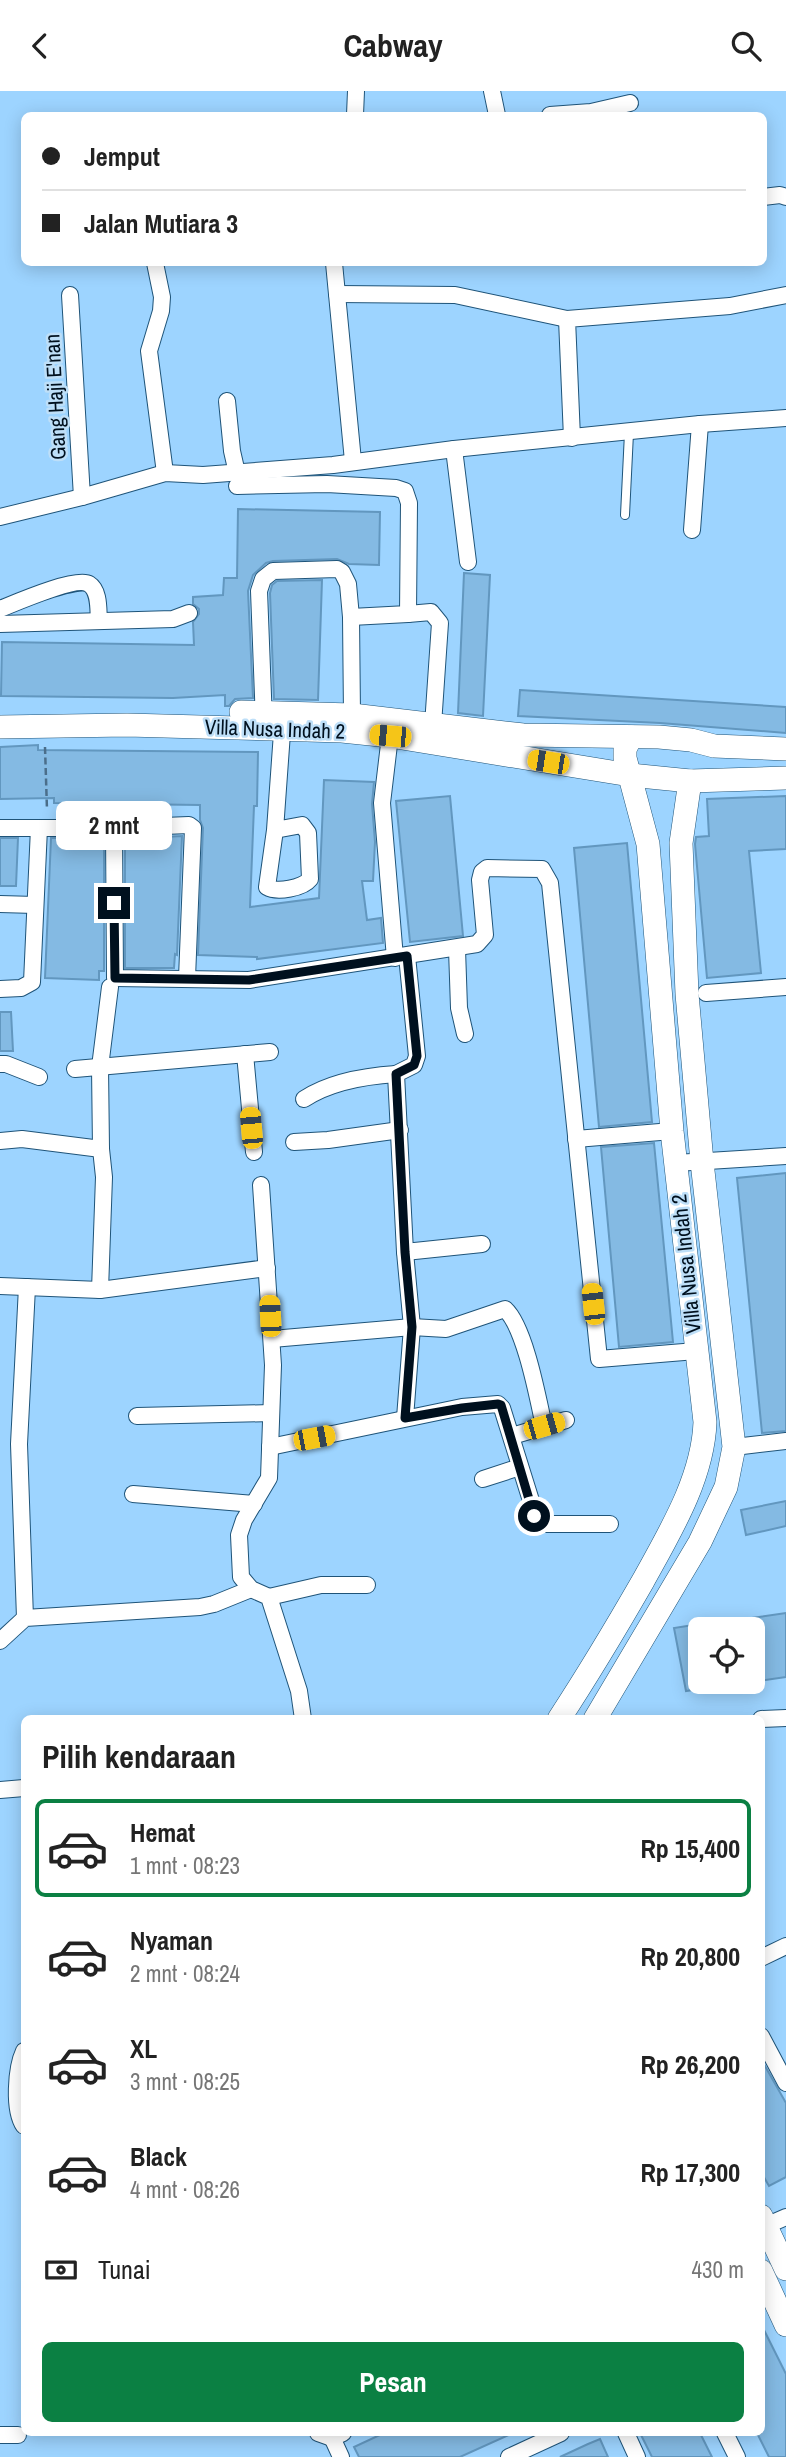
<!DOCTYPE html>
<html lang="id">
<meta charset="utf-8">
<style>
body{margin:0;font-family:"Archivo Narrow",sans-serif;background:#f6f6f6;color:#222;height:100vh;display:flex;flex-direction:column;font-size:26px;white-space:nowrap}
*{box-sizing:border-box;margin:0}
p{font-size:23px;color:#767676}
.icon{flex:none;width:38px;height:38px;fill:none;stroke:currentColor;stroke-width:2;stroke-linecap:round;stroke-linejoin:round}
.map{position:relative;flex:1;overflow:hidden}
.drawer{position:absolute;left:21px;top:1624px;width:744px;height:721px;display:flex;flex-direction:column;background:#fff;border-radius:10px;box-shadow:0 4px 18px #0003}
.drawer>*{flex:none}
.banner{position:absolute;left:21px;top:21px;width:746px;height:154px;border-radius:10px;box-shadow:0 4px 18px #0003;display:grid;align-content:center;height:154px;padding:0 21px;background:#fff}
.buttons{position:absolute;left:688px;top:1526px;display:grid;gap:14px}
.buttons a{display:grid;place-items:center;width:77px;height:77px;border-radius:10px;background:#fff;box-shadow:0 4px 18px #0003;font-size:35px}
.end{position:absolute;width:32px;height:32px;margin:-16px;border:9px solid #00101e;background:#fff;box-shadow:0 0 0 4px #fff}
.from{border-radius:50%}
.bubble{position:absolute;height:49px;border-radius:10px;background:#fff;box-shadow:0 4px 18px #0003;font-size:23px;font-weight:700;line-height:49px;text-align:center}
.car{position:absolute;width:21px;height:42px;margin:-21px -10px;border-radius:9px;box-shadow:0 0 5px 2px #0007;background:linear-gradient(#f5c518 24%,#345 0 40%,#f5c518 0 76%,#345 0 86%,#f5c518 0)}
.banner b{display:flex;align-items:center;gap:24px;height:66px;font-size:26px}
.banner b+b{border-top:2px solid #e0e0e0}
.banner i{width:18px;height:18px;background:#222}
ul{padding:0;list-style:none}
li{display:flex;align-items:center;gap:21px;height:98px;margin:0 14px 10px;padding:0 7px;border:4px solid transparent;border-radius:10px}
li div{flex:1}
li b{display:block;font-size:26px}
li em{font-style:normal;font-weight:700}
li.selected{border-color:#0b8043}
li>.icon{width:63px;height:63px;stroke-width:1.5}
h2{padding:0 21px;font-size:32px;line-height:84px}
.pay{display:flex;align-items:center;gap:18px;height:77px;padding:0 21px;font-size:26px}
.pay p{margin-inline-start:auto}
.button{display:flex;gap:14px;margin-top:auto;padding:14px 21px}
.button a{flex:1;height:80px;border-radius:10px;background:#0b8043;color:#fff;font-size:28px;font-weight:700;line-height:80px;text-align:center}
header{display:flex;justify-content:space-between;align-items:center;height:91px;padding:0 21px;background:#fff;font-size:32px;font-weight:700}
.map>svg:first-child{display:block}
.building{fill:#84bae3;stroke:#6297bf;stroke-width:2}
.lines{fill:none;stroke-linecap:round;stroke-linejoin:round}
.lane-casing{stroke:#1f5479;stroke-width:10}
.street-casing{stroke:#1f5479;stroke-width:18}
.secondary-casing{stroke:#1f5479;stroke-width:24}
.path{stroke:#4b6e8a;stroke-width:2.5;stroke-dasharray:7 3.5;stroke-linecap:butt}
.lane{stroke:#fff;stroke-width:8}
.street{stroke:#fff;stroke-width:16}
.secondary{stroke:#fff;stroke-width:23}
.route{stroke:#00101e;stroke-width:9}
.labels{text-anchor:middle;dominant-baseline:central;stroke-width:5;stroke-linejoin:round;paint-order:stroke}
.street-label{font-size:21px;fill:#00101e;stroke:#bedff8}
</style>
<header><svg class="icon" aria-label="back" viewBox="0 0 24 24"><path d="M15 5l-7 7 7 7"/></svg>Cabway<svg class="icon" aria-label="search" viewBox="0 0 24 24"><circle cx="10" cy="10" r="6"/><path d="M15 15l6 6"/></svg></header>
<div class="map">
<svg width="786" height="2366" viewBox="0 0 786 2366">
<rect width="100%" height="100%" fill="#9dd4ff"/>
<g class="building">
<path d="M 238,418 L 380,421 L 379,474 L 349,473 L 337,468 L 273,470 L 266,472 L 253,484 L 248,500 L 253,607 L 235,608 L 229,615 L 225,615 L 225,604 L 173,607 L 1,605 L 2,551 L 194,554 L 193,531 L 199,523 L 199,518 L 193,513 L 193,506 L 223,504 L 224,487 L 237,487 Z"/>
<path d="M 464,482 L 490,484 L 483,625 L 458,622 Z"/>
<path d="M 322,489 L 318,609 L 274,608 L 270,502 L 272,494 L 277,490 Z"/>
<path d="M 520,599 L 786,616 L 786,642 L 660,632 L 518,625 Z"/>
<path d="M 38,654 L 38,659 L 258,661 L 257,715 L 254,715 L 250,816 L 319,807 L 324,689 L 374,691 L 372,713 L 375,751 L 373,790 L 362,790 L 367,829 L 381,827 L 383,852 L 257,868 L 257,866 L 198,864 L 203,737 L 200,729 L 200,714 L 54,712 L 54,707 L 0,708 L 0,656 Z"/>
<path d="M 450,705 L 463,845 L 410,851 L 396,710 Z"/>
<path d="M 786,705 L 786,758 L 749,760 L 761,882 L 707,887 L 695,753 L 696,746 L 709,745 L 707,708 Z"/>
<path d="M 182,745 L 177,864 L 175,863 L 174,877 L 125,877 L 125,748 Z"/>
<path d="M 0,747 L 18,747 L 16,795 L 0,795 Z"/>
<path d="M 51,747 L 104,747 L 104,880 L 99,880 L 99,889 L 45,887 Z"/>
<path d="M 627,752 L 652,1031 L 599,1036 L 574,757 Z"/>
<path d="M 0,921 L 11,921 L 13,960 L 0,960 Z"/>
<path d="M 654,1052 L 673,1251 L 619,1256 L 601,1056 Z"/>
<path d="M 786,1082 L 786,1340 L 762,1342 L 737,1087 Z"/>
<path d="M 786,1410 L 786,1435 L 746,1444 L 741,1419 Z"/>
<path d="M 786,1522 L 786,1586 L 752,1591 L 752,1538 L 724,1538 L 723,1531 Z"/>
<path d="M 700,1533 L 700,1598 L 686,1600 L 674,1537 Z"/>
<path d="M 761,1968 L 786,2012 L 786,2086 L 769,2095 L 761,2081 Z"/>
<path d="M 761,2233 L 786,2283 L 786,2366 L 769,2366 L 757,2342 L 761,2342 Z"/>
<path d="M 384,2342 L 513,2342 L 460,2366 L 359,2366 L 354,2356 Z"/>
<path d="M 640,2342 L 700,2342 L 712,2366 L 652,2366 Z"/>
<path d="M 600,2348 L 608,2366 L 560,2366 L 588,2353 Z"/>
</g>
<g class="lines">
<defs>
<path id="lane" d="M 625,424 L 629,342"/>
<g id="street">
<path d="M 492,0 L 497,24"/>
<path d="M 355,24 L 356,0"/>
<path d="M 550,24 L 591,21 L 630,12"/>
<path d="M 763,106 L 780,104 L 786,106"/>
<path d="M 155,172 L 162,206 L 161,220 L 149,260 L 165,382"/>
<path d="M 334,172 L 353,370"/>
<path d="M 337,203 L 455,204 L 567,228"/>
<path d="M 70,204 L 82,406"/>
<path d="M 227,310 L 232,360 L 237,382"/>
<path d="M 572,347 L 567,228 L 730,215 L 786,204"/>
<path d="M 454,358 L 468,471"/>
<path d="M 237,395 L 327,393 L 396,397 L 405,400 L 409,412 L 408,523 L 351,526"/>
<path d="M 0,426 L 82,406 L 165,382 L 203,384 L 333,374 L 454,358 L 700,333 L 786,327"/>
<path d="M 692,439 L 700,333"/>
<path d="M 0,518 C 15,512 77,485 89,493 C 100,500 98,519 99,530"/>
<path d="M 408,523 L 431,521 L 440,532 L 433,634"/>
<path d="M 0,533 L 173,528 L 189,522"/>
<path d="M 264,631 L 259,500 L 263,488 L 273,480 L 337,478 L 342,481 L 348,493 L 351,526 L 352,624"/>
<path d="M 390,645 L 382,712 L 395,867"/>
<path d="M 0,737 L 114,737 L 189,734 L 193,737 L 187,887"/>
<path d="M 114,737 L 115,887 L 249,889 L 477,853 L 485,844 L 480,789 L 482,781 L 487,777 L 542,778 L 550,792 L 599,1268 L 696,1260"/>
<path d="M 275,739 L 267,796 C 277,802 303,797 310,788 L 308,742 L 302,734 L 275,739 L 283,628"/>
<path d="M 0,813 L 35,814"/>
<path d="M 457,858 L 459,917 L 465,943"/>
<path d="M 0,898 L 21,897 L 32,891 L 39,737"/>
<path d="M 706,902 L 786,896"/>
<path d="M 245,963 L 254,1061"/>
<path d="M 0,973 L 6,973 L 39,986"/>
<path d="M 75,978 L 270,961"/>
<path d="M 304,1008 C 330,991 365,985 396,983"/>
<path d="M 576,1048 L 672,1040"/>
<path d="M 0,1050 L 22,1048 L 101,1058"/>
<path d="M 294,1051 L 328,1049 L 400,1039"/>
<path d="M 676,1072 L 786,1065"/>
<path d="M 261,1094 L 273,1274 L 269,1387 L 244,1429 L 239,1444 L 241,1486 L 251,1498 L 269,1506 L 299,1600 L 303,1628"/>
<path d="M 405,1161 L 482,1153"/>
<path d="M 0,1195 L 100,1199 L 267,1177"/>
<path d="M 100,1199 L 104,1086 L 101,1058 L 100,976 L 110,896"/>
<path d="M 272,1248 L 412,1236 L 446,1238 L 505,1218 C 525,1236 538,1308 544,1335"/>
<path d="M 137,1325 L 271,1322"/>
<path d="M 405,1327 L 412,1236 L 405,1161 L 396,983 L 414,974 L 417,965 L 407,865"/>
<path d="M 512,1345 L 566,1329"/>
<path d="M 270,1356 L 462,1316 L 498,1313 L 502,1317 L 537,1429 L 546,1433 L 610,1433"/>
<path d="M 734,1356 L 786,1350"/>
<path d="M 483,1388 L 520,1376"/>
<path d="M 133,1403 L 254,1413"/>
<path d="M 269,1506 L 321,1494 L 367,1494"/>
<path d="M 25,1527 L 19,1353 L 27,1196"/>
<path d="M 0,1550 L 25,1527 L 200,1516 L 214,1513 L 251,1498"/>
<path d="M 761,1628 L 786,1627"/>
<path d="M 0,1699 L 24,1697"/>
<path d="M 761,1867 L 786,1855"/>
<path d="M 761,1945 L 786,1992"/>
<path d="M 24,1960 C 16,1977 13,2019 24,2035"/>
<path d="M 761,2137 L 786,2126"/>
<path d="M 318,2342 L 332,2347 L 343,2342"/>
<path d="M 330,2342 L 341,2366"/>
<path d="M 626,2342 L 637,2366"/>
<path d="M 725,2342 L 737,2366"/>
<path d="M 0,2344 L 18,2344"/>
<path d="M 509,2366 L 561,2342"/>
</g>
<g id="secondary">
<path d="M 241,621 L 352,624 L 523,644 L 659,646 L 691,649 L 714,655 L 786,658"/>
<path d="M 0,636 L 127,634 L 342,640 L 390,645 L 630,684 L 690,690 L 786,687"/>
<path d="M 559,1628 C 589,1582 616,1537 643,1490 C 670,1441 703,1387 705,1331 L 672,1040 L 648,753 L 625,667 L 625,658 L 631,646"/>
<path d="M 595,1628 L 700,1451 L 726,1396 L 734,1356 L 702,1071 L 687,903 L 681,752 L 690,690"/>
<path d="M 761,2125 L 786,2178"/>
<path d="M 761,2180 L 786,2234"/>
</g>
</defs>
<use href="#lane" class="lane-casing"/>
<use href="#street" class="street-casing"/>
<use href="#secondary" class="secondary-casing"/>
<path class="path" d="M 45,656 L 47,719"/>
<use href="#lane" class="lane"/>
<use href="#street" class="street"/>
<use href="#secondary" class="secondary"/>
</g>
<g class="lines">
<path class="route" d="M 114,812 L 115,887 L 249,889 L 407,865 L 417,965 L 414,974 L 396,983 L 405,1161 L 412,1236 L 405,1327 L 462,1317 L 498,1313 L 501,1314 L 534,1425"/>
</g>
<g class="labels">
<g class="street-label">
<text transform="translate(55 306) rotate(-93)">Gang Haji E'nan</text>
<text transform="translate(275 638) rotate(2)">Villa Nusa Indah 2</text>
<text transform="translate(686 1173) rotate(-96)">Villa Nusa Indah 2</text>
</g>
</g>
</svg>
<div class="buttons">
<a><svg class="icon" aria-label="locate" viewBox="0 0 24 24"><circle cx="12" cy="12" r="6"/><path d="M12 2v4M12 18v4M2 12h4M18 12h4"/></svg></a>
</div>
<i class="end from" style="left:534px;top:1425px"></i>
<i class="end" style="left:114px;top:812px"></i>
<div class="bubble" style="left:56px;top:710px;width:116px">2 mnt</div>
<i class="car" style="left:390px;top:645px;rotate:275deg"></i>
<i class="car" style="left:548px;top:671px;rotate:279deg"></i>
<i class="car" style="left:251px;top:1037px;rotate:355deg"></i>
<i class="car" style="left:593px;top:1213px;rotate:354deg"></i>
<i class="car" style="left:270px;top:1225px;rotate:357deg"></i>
<i class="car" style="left:544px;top:1335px;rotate:74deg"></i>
<i class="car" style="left:314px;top:1347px;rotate:79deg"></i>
<div class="banner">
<b><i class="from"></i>Jemput</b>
<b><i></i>Jalan Mutiara 3</b>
</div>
<section class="drawer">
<h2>Pilih kendaraan</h2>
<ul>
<li class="selected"><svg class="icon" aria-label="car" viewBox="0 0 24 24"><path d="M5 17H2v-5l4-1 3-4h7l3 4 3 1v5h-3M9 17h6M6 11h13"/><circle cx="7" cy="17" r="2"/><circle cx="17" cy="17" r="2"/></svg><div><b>Hemat</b><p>1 mnt · 08:23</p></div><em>Rp 15,400</em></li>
<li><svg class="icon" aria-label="car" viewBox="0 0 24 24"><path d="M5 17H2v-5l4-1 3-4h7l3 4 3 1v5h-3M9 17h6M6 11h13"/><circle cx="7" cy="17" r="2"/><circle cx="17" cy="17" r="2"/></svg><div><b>Nyaman</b><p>2 mnt · 08:24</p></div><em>Rp 20,800</em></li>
<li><svg class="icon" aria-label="car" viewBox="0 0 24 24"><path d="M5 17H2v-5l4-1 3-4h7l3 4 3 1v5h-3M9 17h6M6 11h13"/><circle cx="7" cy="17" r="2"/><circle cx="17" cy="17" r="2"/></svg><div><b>XL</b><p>3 mnt · 08:25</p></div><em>Rp 26,200</em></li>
<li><svg class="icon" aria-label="car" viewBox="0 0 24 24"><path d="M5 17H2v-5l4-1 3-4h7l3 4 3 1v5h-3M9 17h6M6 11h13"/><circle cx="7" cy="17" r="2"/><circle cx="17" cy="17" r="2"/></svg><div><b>Black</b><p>4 mnt · 08:26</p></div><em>Rp 17,300</em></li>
</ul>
<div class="pay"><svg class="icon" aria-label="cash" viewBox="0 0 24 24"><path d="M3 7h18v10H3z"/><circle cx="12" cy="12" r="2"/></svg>Tunai<p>430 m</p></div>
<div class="button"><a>Pesan</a></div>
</section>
</div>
